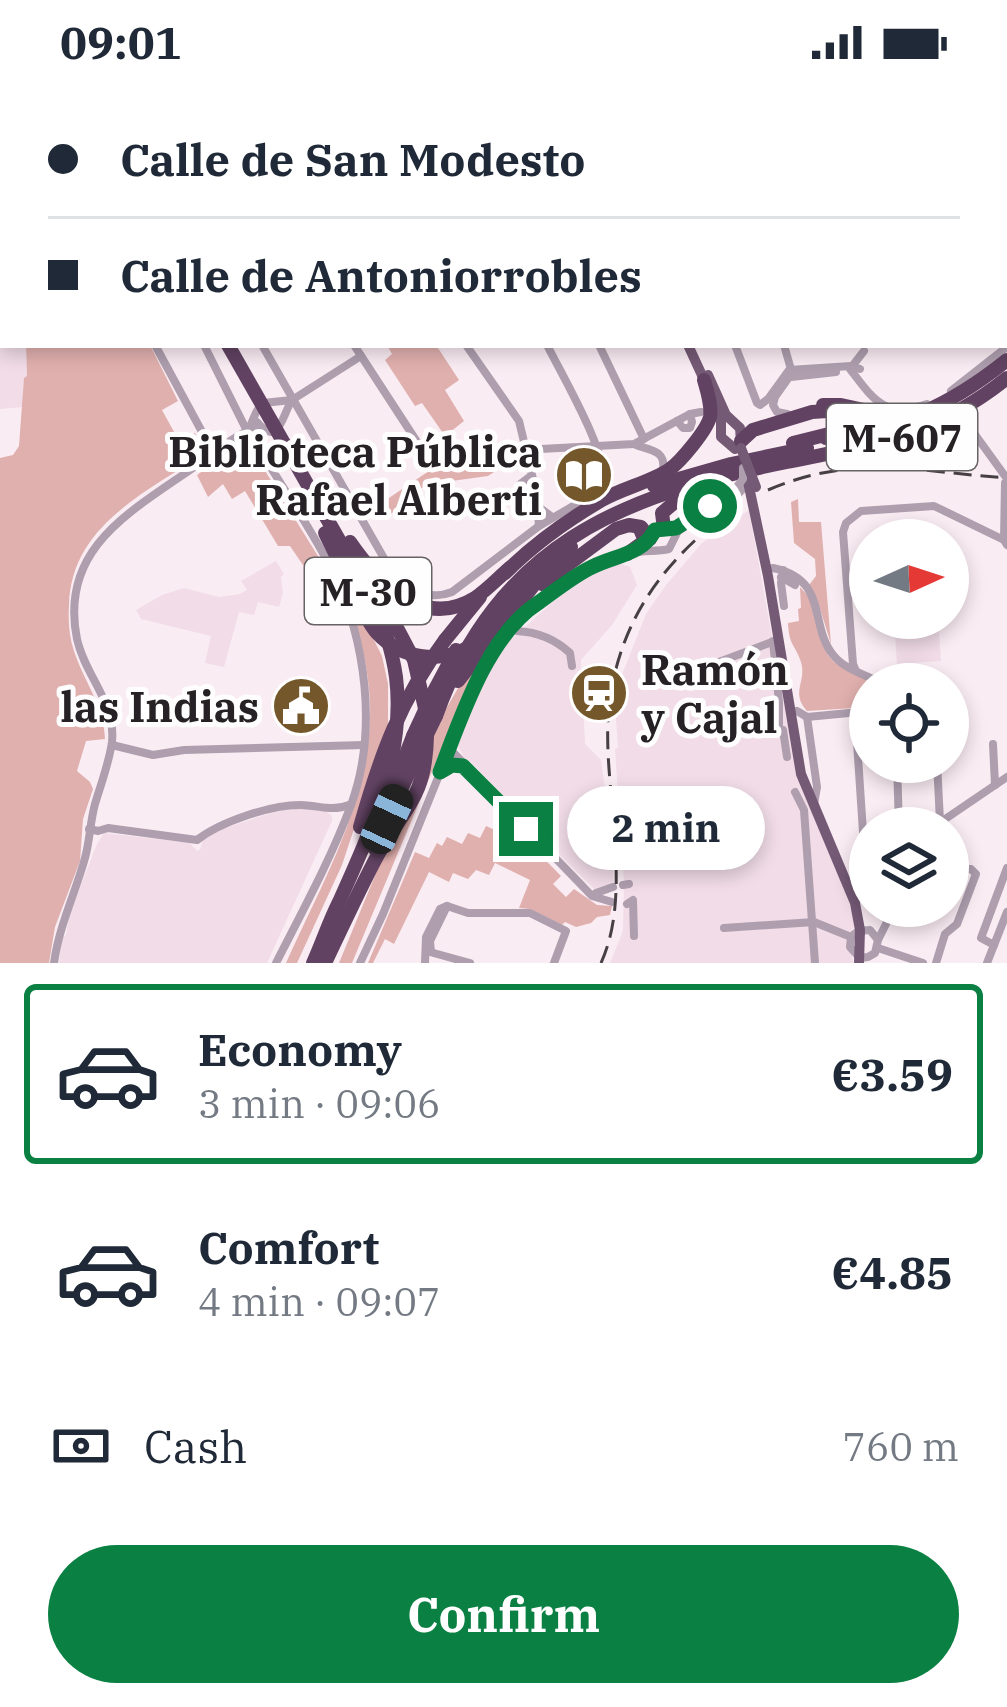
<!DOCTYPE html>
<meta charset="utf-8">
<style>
body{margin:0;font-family:"IBM Plex Serif",serif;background:#f2f2f3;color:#1f2937;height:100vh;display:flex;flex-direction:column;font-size:45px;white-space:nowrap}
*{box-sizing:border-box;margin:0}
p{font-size:39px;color:#747a83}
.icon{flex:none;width:66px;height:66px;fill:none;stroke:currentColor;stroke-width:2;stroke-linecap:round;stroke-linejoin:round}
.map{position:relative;height:879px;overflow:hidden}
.drawer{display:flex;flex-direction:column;background:#fff;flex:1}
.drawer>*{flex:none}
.hud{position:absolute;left:0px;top:0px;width:1008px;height:264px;box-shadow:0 6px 18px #0003;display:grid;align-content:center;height:264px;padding:0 48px;background:#fff}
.needle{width:78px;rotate:87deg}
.controls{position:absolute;left:849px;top:435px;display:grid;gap:24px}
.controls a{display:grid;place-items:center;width:120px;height:120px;border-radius:50%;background:#fff;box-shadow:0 6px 18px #0003;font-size:60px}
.end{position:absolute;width:54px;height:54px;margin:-27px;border:15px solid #0b8043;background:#fff;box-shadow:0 0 0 6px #fff}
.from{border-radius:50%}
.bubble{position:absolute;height:84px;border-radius:42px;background:#fff;box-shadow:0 6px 18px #0003;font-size:39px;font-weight:700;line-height:84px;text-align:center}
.car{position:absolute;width:36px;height:72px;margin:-36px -18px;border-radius:15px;box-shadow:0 0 9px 3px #0007;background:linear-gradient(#222 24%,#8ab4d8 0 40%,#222 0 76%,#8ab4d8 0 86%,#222 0)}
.hud b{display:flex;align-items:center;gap:42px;height:114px;font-size:45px}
.hud b+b{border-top:3px solid #e0e1e3}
.hud i{width:30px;height:30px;background:#1f2937}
ul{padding:21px 0 0;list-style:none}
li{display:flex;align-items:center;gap:36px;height:180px;margin:0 24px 18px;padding:0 24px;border:6px solid transparent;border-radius:12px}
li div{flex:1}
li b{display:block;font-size:45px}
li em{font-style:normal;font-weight:700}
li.active{border-color:#0b8043}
li>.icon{width:108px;height:108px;stroke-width:1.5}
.pay{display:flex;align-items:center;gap:30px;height:132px;padding:0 48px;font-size:45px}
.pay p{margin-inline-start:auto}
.action{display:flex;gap:24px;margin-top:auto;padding:24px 48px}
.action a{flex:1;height:138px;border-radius:72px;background:#0b8043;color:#fff;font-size:48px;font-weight:700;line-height:138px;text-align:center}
.status{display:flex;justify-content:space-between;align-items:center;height:84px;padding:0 60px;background:#fff;direction:ltr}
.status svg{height:33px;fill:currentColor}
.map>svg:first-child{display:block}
.built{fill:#f1dce7}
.green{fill:#e0b0ae}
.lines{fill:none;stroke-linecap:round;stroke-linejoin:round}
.minor{stroke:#ae9eae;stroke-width:8}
.major{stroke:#755a76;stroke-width:10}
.highway{stroke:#614262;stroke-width:14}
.rail{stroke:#463f43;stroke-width:3;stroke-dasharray:18 9;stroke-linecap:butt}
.minor-bridge{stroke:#ae9eae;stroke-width:8}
.major-bridge{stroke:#755a76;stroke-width:10}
.highway-bridge{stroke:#614262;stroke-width:14}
.route{stroke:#0b8043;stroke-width:15}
.labels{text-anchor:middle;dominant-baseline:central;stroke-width:10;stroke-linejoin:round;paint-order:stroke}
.shield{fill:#fefefe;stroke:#676365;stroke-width:3}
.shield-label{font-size:39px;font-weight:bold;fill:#262124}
.poi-label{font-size:42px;font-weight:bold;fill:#262124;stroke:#fefefe;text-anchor:end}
</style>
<div class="status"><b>09:01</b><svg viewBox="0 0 49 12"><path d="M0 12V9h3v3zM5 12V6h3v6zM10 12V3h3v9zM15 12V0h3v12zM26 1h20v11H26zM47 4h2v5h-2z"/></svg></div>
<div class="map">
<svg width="1007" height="879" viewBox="0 0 1007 879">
<rect width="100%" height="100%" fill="#faecf3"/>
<g class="built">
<path d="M 3,151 L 3,261 L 26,261 L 27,293 L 24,294 L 23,323 L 0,325 L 0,152 Z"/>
<path d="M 749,426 L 797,691 L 852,827 L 854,843 L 850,849 L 853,879 L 610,879 L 623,847 L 624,796 L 615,665 L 618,664 L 616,635 L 623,588 L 646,530 L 666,501 L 702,459 Z"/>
<path d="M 276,477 L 284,490 L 281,493 L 283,509 L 279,523 L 258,518 L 254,531 L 239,528 L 224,583 L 205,579 L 211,552 L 141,535 L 136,526 L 162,511 L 184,504 L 219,513 L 240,510 L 247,506 L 241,497 Z"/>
<path d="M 621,480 L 630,483 L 637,501 L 612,541 L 581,576 L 585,660 L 601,676 L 605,704 L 599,706 L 602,732 L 611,764 L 614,799 L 596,807 L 501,712 L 499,707 L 471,678 L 467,679 L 458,662 L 487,587 L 506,560 L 573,500 L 602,485 Z"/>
<path d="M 904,534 L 938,534 L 941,577 L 897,580 L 894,537 Z"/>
<path d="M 304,724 L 326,727 L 332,732 L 332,737 L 267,879 L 59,879 L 62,854 L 66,851 L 69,832 L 97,760 L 104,749 L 190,759 L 197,767 L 200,766 L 203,755 L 216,747 L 274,728 Z"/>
</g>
<g class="green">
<path d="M 26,261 L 150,261 L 178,317 L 162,326 L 179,357 L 195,349 L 207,368 C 148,407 71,441 69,521 C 68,537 69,552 74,567 C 84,598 104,621 105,655 L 86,657 L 77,687 L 90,698 L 93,705 L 83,735 L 80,777 L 55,843 L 49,879 L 0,879 L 0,374 L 13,371 L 19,362 L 24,294 L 27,292 Z"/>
<path d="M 387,261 L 436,261 L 459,296 L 445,306 L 464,337 L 445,352 L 422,319 L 415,322 L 385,276 L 392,270 Z"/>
<path d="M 243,359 L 249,361 L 331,493 L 307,487 L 290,462 L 278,462 L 245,407 L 232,415 L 223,400 L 208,413 L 197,391 Z"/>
<path d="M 518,373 L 522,381 L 497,386 L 488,392 L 430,400 L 415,407 L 386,435 L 377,422 L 429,387 L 422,374 L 435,378 Z"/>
<path d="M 798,415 L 799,438 L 821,438 L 831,560 L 817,515 L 809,501 L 816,492 L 815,475 L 794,459 L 791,418 Z"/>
<path d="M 334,476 L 382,572 L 388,600 L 388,642 L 342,781 L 297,879 L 286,879 C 323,797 373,712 370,619 C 368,569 352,523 334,476 Z"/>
<path d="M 800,503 L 810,514 L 828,571 L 834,578 L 866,595 L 870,623 L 807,627 C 790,608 807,598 801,578 C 795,560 789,562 788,539 L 799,537 L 798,525 L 801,524 Z"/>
<path d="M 474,587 L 352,879 L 339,879 L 386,765 L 420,710 L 432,649 L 461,599 Z"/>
<path d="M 504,734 L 561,792 L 553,800 L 566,813 L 574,805 L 597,821 L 612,822 L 610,831 L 597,833 L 591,839 L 576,843 L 565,838 L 562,841 L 530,825 L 519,824 L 530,796 L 495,779 L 489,791 L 476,786 L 468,795 L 453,789 L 449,798 L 429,788 L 394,860 L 385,855 L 373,879 L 368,879 L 415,768 L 429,774 L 437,759 L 442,762 L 447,753 L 462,760 L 468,749 L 480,754 L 486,742 L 497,747 Z"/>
</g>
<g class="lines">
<g class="minor">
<path d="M 215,0 L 217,3"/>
<path d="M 320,0 L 321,3"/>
<path d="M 378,0 L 379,3"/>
<path d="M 443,0 L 444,3"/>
<path d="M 516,0 L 517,3"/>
<path d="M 715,0 L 722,3"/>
<path d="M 824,0 L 829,3"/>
<path d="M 546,3 L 546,0"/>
<path d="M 646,3 L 652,0"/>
<path d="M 925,3 L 926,0"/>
<path d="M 976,3 L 976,0"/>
<path d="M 1005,110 L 1007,108"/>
<path d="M 1005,127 L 1007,129"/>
<path d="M 0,145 L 3,144"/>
<path d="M 155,261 L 214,370"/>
<path d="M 204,261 L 252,357 L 257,361 C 282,403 311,444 333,488 C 366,557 378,647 351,721 C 331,775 302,828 276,879"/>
<path d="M 262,261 L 389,483 C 404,504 427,518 452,508 L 539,442 L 604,404 C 611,374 562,291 547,261"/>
<path d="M 354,261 L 423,367 L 430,371 L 634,360 L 690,330 L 701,328"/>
<path d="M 466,261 L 519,337 L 540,424 L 552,433"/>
<path d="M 599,261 L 644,355"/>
<path d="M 735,261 L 757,319 L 760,321 L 768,315 L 789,286 L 851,282 L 860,285"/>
<path d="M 784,261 L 792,289 L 775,313 L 773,321 L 777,328 L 787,330"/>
<path d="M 864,267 L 850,285 C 873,315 884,335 927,320"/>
<path d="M 791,293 L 836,288"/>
<path d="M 951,307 L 1007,263"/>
<path d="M 677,337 L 683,344 L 690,344 L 692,338 L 690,330"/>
<path d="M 257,338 C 279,365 283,329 291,318"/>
<path d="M 966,338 L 1005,392"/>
<path d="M 249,344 C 254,336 255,325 263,319 L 292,316 L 361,272"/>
<path d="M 636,361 C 649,366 666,366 663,385"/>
<path d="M 531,392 L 519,401 L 538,431 L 539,442"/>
<path d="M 1005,399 L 1004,456 L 1007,461"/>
<path d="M 773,484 C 830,496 808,542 834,572 C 846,586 868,592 884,600"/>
<path d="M 783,486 L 781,499 L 784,522"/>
<path d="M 781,493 L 795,501"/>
<path d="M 517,547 C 537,548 556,556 570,569 L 572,582"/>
<path d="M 773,557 L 779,618 L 779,646"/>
<path d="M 711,581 L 772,558"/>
<path d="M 856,587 L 853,580 L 843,448 L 846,439 L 861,427 L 934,422 L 1004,456"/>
<path d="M 797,627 L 807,633 L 870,627"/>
<path d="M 855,628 L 864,763"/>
<path d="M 807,633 L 817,703 L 814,720"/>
<path d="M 783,646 L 787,673"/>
<path d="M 993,660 L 995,701"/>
<path d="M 112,661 L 153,671 L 184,666 L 364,661"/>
<path d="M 449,664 L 592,812 L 612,818"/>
<path d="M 897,678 L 899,744"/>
<path d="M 937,678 L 940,737"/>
<path d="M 795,708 L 804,726 L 815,879"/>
<path d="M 932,744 L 1007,693"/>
<path d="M 89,745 L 98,747 L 108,744 L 197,756 C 220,738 270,721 300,721 C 318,721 332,728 349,721"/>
<path d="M 623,801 L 629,800"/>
<path d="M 948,807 L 952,807"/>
<path d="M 596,809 L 613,803"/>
<path d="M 627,820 L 633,816 L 634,852"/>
<path d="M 447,822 L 468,829 L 530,829 L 566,847 L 554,879"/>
<path d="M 724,844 L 814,838 L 851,853"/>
<path d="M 878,856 L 870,846 L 858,847 L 851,853 L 850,863 L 860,874 L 868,873 L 875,869 L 878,856 L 895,822"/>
<path d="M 994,861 L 981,854 L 1007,784"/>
<path d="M 878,864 L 923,879"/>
<path d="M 430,868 L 470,879"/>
<path d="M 54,879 C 59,842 75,810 85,774 C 90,756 90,738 95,720 C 101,700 109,679 112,658 C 116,618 85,592 77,555 C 59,466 128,429 190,386 C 212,371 235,350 259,342"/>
<path d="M 360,879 L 383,830 L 475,602 C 505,540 563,486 632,469 C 645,466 656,468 669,465 L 678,447 L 739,409 L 747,400"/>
<path d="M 425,879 L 426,853 L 440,825 L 447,822 L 430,857 L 431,868"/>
<path d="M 936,879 L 945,850 L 957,840 L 976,790 L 971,785 L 948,787"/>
<path d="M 987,879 L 1007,828"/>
</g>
<g class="major">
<path d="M 528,0 L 530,3"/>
<path d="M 70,3 L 76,0"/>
<path d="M 150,3 L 155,0"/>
<path d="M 0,44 L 3,43"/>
<path d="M 0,52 L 3,51"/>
<path d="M 688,261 L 706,300"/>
<path d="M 708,291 L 726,331 L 740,344 L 741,358"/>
<path d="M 713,317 L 721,336 L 721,353 L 735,365"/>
<path d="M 748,398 L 768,492 L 801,690 L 855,819 L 860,846 L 859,879"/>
</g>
<g class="highway">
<path d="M 96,0 L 97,3"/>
<path d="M 228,261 L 371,512 C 383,539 392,564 396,593 C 406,671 370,749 339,818 C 329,838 322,859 313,879"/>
<path d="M 823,321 L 841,321 L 901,334"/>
<path d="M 826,354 C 902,342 947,324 1007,276"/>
<path d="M 741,357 L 753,346 L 812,328 L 827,327 L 836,332 L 837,342 L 829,350 L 793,359"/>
<path d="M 654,402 L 731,380 L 807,364"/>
<path d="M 664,444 L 662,429 L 676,417 L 718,403"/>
<path d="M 325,449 L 350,500"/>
<path d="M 350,458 C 377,497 422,547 475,514 C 488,505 499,493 511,483"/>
<path d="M 627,470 L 645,457 L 640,445"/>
<path d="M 505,489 C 534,460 566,437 602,416 C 623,404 651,398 670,385 C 681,377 707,346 710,333 C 712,321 707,307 704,296"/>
<path d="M 542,500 L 616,445 L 629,441 L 641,443 L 650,455"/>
<path d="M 377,506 L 414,576 L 426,629"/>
<path d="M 445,556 L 480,513"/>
<path d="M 458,597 L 549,482 L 571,463"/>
<path d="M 433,609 L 456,566"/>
<path d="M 436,632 C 498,461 621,411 787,378 C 874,360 935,352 1007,294"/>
<path d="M 388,717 L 413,652"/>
<path d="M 374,764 L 419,667"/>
<path d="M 325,879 C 341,845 357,811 374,778 C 401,726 426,717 427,652"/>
</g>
<g class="rail">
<path d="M 768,406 C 854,369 919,388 1007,394"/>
<path d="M 601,879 C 620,837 617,788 614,743 C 611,703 605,663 609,623 C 619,533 668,471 739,421"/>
</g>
<path class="minor-bridge" d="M 736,404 L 743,395 L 743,384"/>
<path class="major-bridge" d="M 741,364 L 756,403"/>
<g class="highway-bridge">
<path d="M 350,500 C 358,516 365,535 377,549 C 401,575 442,581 472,561 C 494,547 516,511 533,490"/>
<path d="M 413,652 L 433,609"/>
<path d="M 419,667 L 436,632"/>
<path d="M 360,743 C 380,672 400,616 445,556"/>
</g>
</g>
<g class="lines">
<path class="route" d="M 526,745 L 463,682 L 452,681 L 440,688 C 461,634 487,552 538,519 C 555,507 573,492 592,483 C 616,471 642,471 655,446 L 676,444 L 710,422"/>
</g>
<defs>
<symbol id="library-disc" viewBox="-11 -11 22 22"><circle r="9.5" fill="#74582b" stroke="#fefefe"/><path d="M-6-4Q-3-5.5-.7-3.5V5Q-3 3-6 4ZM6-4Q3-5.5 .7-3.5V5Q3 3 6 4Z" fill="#fff"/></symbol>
<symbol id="station-disc" viewBox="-11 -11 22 22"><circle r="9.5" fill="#74582b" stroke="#fefefe"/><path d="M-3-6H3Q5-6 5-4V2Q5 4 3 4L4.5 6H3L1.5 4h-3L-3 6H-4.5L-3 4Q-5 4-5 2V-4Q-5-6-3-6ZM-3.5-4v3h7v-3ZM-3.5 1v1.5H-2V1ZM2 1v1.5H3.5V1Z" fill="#fff"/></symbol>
<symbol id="civic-disc" viewBox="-11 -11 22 22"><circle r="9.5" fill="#74582b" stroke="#fefefe"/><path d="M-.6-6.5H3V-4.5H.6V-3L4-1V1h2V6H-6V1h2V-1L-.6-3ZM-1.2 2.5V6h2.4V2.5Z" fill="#fff"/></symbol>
</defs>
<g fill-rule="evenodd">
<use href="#library-disc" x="551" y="358" width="66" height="66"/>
<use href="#station-disc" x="566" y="576" width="66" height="66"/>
<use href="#civic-disc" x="268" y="589" width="66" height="66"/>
</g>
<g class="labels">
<g class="shield">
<rect x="827" y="320" width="150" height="66" rx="9"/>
<rect x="305" y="474" width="126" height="66" rx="9"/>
</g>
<g class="shield-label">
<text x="902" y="353">M-607</text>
<text x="368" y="507">M-30</text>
</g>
<g class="poi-label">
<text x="542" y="367">Biblioteca Pública<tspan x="542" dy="48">Rafael Alberti</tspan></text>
<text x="641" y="585" text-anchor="start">Ramón<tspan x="641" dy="48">y Cajal</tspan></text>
<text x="259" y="622">las Indias</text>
</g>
</g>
</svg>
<div class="controls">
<a><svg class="needle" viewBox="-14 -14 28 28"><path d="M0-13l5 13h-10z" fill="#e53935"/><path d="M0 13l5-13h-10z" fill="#747a83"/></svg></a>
<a><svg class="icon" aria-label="locate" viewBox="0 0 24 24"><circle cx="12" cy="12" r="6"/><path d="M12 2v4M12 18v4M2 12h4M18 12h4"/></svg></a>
<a><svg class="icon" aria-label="layers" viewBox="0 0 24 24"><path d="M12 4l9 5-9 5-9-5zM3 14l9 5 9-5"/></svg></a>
</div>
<i class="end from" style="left:710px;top:422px"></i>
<i class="end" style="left:526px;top:745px"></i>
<div class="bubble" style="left:567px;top:702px;width:198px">2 min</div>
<i class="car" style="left:387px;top:735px;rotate:25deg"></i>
<div class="hud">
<b><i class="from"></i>Calle de San Modesto</b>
<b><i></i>Calle de Antoniorrobles</b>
</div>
</div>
<section class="drawer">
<ul>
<li class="active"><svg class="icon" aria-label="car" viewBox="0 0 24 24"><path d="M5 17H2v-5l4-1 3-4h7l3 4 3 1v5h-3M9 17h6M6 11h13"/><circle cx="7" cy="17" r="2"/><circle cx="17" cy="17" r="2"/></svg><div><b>Economy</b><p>3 min · 09:06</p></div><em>€3.59</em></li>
<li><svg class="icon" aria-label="car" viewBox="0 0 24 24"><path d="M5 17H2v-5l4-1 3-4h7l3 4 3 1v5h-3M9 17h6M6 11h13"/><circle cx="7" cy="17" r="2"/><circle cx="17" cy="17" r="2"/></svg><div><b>Comfort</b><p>4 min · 09:07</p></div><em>€4.85</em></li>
</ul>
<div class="pay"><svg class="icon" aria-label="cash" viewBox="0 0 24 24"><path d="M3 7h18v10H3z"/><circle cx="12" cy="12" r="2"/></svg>Cash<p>760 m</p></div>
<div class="action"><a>Confirm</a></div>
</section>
